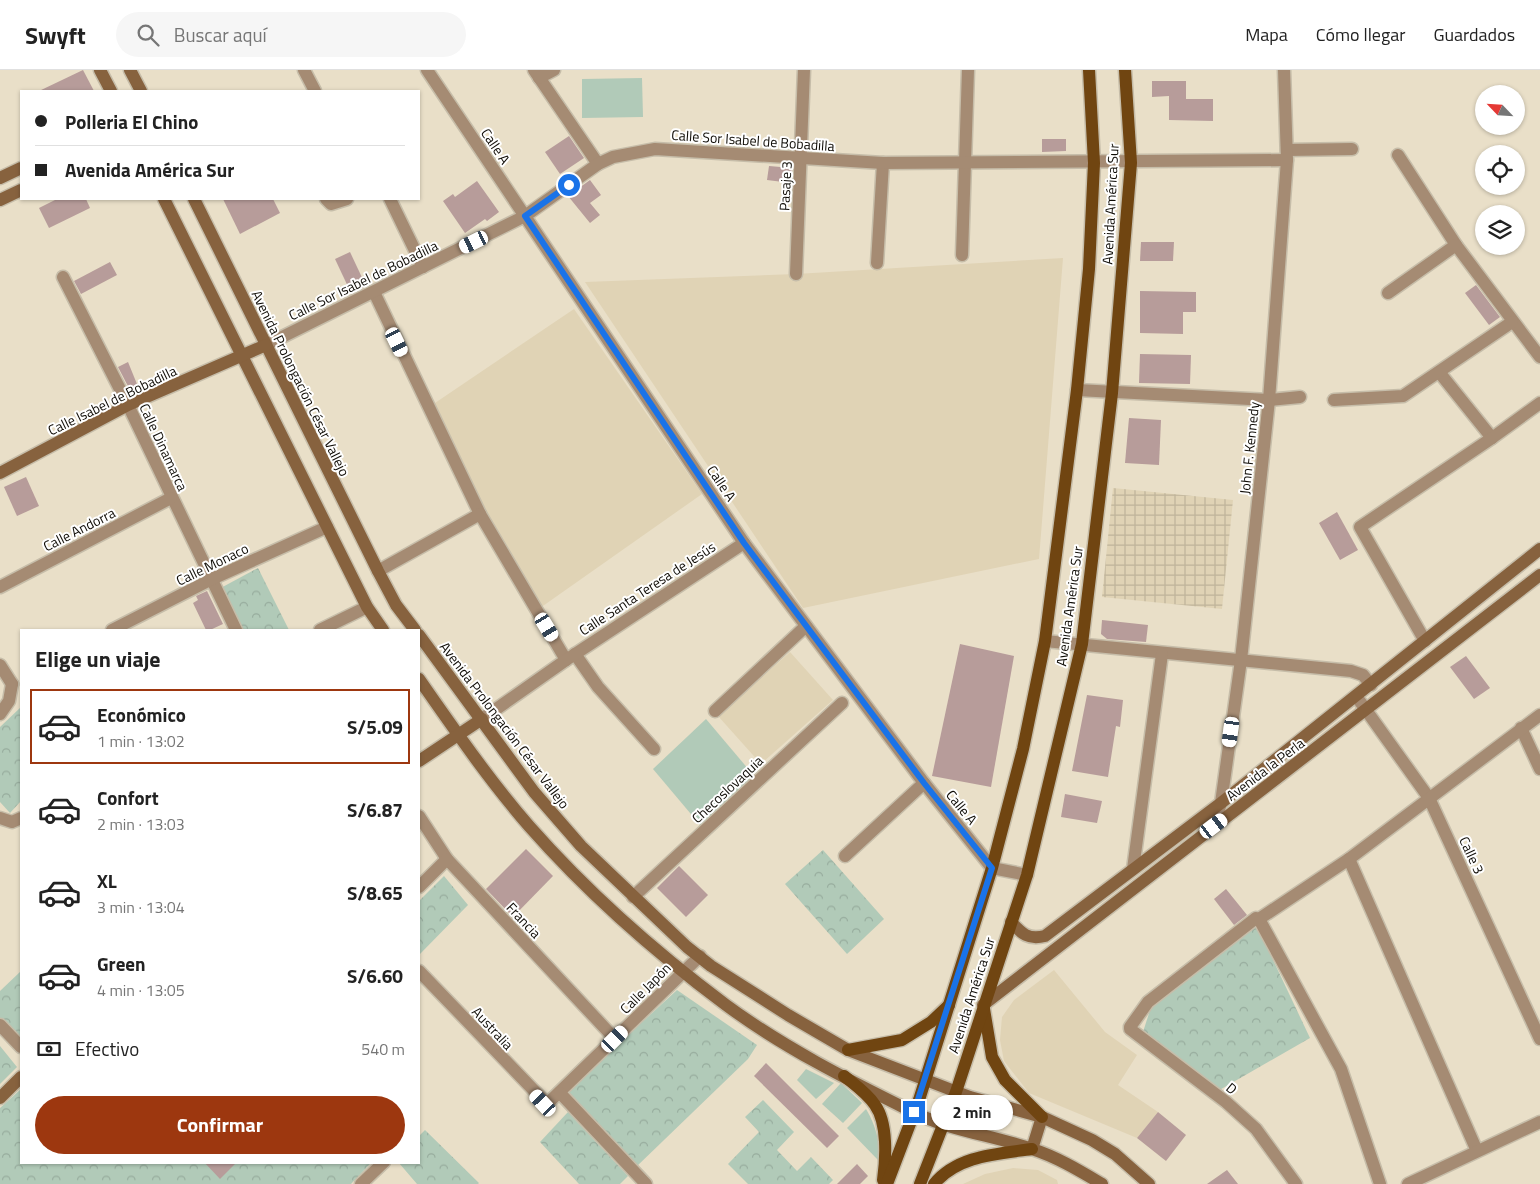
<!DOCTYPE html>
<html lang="es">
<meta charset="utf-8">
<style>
body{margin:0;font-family:"Titillium Web",sans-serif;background:#f6f6f6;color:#222;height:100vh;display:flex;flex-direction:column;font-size:19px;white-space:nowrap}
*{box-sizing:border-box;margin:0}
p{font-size:16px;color:#767676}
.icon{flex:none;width:28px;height:28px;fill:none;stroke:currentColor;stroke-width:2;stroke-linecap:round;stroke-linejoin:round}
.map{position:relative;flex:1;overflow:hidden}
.drawer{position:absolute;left:20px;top:559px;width:400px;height:535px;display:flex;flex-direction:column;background:#fff;border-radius:0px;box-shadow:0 1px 4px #0004}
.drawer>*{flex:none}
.banner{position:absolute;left:20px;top:20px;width:400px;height:110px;border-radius:0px;box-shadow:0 1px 4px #0004;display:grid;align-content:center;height:110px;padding:0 15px;background:#fff}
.needle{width:32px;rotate:295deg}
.tools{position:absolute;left:1475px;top:15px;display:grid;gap:10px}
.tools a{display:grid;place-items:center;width:50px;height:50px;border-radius:50%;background:#fff;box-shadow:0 1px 4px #0004;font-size:25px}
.end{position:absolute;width:22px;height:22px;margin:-11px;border:6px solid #1a73e8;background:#fff;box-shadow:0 0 0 2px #fff}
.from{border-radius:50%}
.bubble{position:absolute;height:35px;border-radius:18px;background:#fff;box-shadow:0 1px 4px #0004;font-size:16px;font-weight:700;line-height:35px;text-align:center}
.car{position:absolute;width:15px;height:30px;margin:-15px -8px;border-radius:6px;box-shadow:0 0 4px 1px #0007;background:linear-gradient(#fff 24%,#345 0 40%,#fff 0 76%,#345 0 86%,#fff 0)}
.banner b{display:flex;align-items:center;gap:18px;height:48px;font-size:19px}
.banner b+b{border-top:1px solid #e0e0e0}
.banner i{width:12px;height:12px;background:#222}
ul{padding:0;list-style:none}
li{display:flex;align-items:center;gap:15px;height:75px;margin:0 10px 8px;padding:0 5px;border:2px solid transparent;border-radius:0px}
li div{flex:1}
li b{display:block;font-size:19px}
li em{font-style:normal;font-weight:700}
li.current{border-color:#9d370f}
li>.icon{width:45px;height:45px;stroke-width:1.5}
h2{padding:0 15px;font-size:22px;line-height:60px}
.pay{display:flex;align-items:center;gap:12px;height:55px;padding:0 15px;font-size:19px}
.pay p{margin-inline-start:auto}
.action{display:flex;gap:10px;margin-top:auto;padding:10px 15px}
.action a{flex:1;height:58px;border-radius:30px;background:#9d370f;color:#fff;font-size:20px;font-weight:700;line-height:58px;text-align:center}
header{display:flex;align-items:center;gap:30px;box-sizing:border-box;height:70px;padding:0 25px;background:#fff;border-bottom:1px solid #e0e0e0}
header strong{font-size:24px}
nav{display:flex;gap:28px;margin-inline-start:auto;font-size:18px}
.search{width:350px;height:45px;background:#f6f6f6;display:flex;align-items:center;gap:12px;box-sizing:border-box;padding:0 18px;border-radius:28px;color:#767676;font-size:19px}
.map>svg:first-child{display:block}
.built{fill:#e0d3b5}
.industrial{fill:url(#industrial-grid)}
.green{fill:#b1cab8}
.park{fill:url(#park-crowns)}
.building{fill:#b79c9a}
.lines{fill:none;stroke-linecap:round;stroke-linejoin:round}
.street-casing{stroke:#c6bda9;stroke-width:15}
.secondary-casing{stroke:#c6bda9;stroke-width:15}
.primary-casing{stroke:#c6bda9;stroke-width:15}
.street{stroke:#a58b73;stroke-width:12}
.secondary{stroke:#87623e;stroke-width:12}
.primary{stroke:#704511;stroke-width:12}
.route{stroke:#1a73e8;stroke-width:6}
.labels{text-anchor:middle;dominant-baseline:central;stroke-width:4;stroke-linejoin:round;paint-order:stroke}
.street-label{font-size:14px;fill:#0e0b05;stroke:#fff}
</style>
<header>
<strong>Swyft</strong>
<div class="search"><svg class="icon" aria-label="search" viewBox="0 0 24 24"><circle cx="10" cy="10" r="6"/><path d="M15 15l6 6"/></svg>Buscar aquí</div>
<nav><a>Mapa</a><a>Cómo llegar</a><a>Guardados</a></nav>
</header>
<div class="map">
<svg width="1540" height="1114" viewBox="0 0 1540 1114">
<defs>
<pattern id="industrial-grid" width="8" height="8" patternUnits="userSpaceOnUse" patternTransform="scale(1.25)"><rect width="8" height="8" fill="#e0d3b5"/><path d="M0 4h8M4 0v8" fill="none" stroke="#bfb49a"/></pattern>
<pattern id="park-crowns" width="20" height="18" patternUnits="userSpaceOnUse" patternTransform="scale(1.25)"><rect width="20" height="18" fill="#b1cab8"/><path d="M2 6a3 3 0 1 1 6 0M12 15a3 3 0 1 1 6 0" fill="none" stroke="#97ac9d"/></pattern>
</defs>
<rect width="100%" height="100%" fill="#e9dfc8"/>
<g class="built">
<path d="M 1063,188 L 1039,489 L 803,538 L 585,212 L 796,204 Z"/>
<path d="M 574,239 L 702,424 L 540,538 L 482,440 L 432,335 Z"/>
<path d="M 790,582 L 833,630 L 761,694 L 718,646 Z"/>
<path d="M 1054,900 L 1105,962 L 1137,985 L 1118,1015 L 1158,1042 L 1137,1068 L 1029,1023 L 1004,991 L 1000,970 L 1002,947 L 1014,930 Z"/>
<path d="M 1013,1098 L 1038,1100 L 1057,1110 L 1058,1114 L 963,1114 L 985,1104 Z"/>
</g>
<path class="industrial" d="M 1113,418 L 1233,430 L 1222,539 L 1102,527 Z"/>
<g class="green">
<path d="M 642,8 L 643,47 L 582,48 L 582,9 Z"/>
<path d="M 706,649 L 755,707 L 701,756 L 653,699 Z"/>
<path d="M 806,999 L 834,1013 L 816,1029 L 797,1010 Z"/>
<path d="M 841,1013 L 862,1033 L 843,1053 L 822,1034 Z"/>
<path d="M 866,1039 C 876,1056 880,1071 879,1091 L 847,1058 Z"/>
</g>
<g class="park">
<path d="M 258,498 L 289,560 L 237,560 L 217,520 Z"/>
<path d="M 21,637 L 21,731 L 10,743 L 0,732 L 0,657 Z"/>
<path d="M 823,780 L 884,849 L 847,884 L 785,814 Z"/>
<path d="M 444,806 L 468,835 L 419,885 L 419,831 Z"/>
<path d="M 1257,856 L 1310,968 L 1216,1022 L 1143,962 L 1151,937 L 1158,930 Z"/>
<path d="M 21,901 L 21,973 L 0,951 L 0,921 Z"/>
<path d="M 677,920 L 757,975 L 748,989 L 635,1098 L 565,1023 Z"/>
<path d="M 0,976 L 17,997 L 0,1014 Z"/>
<path d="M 21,1019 L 21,1092 L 371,1093 L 351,1114 L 0,1114 L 0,1038 Z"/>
<path d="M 763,1030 L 794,1062 L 777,1080 L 797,1101 L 811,1087 L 833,1110 L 829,1114 L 748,1114 L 728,1094 L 759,1062 L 745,1047 Z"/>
<path d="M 568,1042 L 628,1106 L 620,1114 L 579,1114 L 540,1072 Z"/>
<path d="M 425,1060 L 479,1113 L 478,1114 L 417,1114 L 399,1093 L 419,1092 L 419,1066 Z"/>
</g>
<g class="building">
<path d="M 83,0 L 94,21 L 39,21 Z"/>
<path d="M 1152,11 L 1186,11 L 1186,29 L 1213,29 L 1213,51 L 1169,50 L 1169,26 L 1152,27 Z"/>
<path d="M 569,66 L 584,88 L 560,104 L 545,82 Z"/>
<path d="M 1042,69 L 1066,69 L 1066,81 L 1042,82 Z"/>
<path d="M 769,96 L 792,98 L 791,113 L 767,110 Z"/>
<path d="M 590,110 L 601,125 L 590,133 L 600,145 L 590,153 L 568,126 Z"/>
<path d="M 477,111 L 499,142 L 487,151 L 485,149 L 465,163 L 443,131 L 453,124 L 455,127 Z"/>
<path d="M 57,129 L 86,129 L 90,138 L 49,158 L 39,138 Z"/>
<path d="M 223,129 L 273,129 L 280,143 L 240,164 Z"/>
<path d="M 1141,172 L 1174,172 L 1173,191 L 1140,191 Z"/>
<path d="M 350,182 L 366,216 L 351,223 L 335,189 Z"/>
<path d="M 110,192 L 117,205 L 81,224 L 74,211 Z"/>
<path d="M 1476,215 L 1500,247 L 1489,255 L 1465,223 Z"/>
<path d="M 1140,221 L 1196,222 L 1196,242 L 1183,242 L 1183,264 L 1140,263 Z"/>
<path d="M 1140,284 L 1191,285 L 1190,314 L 1139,313 Z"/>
<path d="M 128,292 L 139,319 L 131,322 L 118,297 Z"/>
<path d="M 1129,348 L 1161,350 L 1159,395 L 1125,393 Z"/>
<path d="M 26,407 L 39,436 L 17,446 L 4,417 Z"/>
<path d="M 1337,442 L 1358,480 L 1340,490 L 1319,453 Z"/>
<path d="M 207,521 L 223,554 L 210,560 L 206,560 L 193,533 L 198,530 L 196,526 Z"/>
<path d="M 1102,550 L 1148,555 L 1146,572 L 1107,569 L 1101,564 Z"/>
<path d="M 960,574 L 1014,586 L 991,717 L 932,706 Z"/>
<path d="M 1466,586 L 1490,618 L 1474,629 L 1450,597 Z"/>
<path d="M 1087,625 L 1123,630 L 1120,657 L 1116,656 L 1108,707 L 1072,701 Z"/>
<path d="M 1065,724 L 1102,731 L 1097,753 L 1061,747 Z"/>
<path d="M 526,779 L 553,806 L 513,847 L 486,819 Z"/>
<path d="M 679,796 L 708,825 L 686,847 L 657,818 Z"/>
<path d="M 1226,819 L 1247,845 L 1234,855 L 1214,829 Z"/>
<path d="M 766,993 L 839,1066 L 827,1078 L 754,1006 Z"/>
<path d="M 1158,1042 L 1186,1065 L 1166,1091 L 1137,1068 Z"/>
<path d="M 204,1092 L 237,1092 L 220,1109 Z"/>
<path d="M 857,1094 L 868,1106 L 860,1114 L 837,1114 Z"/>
<path d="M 1227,1100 L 1238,1114 L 1207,1114 Z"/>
</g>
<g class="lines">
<defs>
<g id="street">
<path d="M 304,0 L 315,21"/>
<path d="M 427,0 L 744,473 L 924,713 L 992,798 L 1027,805"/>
<path d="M 534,0 L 598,94"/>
<path d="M 539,8 L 554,0"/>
<path d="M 1287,80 L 1352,79"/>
<path d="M 1398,85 L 1456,175 L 1540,287"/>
<path d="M 326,129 L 331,134 L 347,129"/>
<path d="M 390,129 L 423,197"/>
<path d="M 962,185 L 968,0"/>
<path d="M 877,193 L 883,93"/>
<path d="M 796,204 L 804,0"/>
<path d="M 63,207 L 128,335 L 236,560"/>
<path d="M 374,222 L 480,444 L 566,590"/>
<path d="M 1388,223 L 1456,175"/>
<path d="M 266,275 L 525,146 L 598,94 L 613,87 L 655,79 L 883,93 L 1287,90"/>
<path d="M 1439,302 L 1492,368"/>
<path d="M 1077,320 L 1269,330 L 1300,327"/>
<path d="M 1334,330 L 1403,326 L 1512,252"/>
<path d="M 378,501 L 480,444"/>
<path d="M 0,517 L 171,428"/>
<path d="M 112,560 L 212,509 L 327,457"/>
<path d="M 320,560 L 367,537"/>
<path d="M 1045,571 L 1351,601 L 1363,605 L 1371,615"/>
<path d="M 1425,571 L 1360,457 L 1492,368 L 1540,333"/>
<path d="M 575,584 L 598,617 L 654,679"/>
<path d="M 0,595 L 12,614"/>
<path d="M 1356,626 L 1429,728 L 1540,969"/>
<path d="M 715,641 L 806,556"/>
<path d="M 0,644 L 9,631 L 12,614"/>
<path d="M 482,649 L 566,590 L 744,473"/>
<path d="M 1521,658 L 1540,699"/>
<path d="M 419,746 L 447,789 L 615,969"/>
<path d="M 0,748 L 12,752 L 21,748"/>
<path d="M 1214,756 L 1221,733 L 1241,590 L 1269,330 L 1287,90 L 1284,0"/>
<path d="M 845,786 L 924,713"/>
<path d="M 1349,789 L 1477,1081"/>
<path d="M 1133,799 L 1162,584"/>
<path d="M 419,817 L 447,789"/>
<path d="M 633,827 L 842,633"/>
<path d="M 1259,849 L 1341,999 L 1380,1114"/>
<path d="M 419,901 L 547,1034 L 700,886"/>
<path d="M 0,955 L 21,977"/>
<path d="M 560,1023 L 646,1114"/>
<path d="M 361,1114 L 384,1092"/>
<path d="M 1296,1114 L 1256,1059 L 1226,1032 L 1130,959 L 1130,957 L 1148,932 L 1256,848 L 1259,849 L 1349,789 L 1540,645"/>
<path d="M 1408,1114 L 1540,1052"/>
</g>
<g id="secondary">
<path d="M 100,0 L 111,21"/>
<path d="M 130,0 L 141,21"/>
<path d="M 0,108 L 21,98"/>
<path d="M 164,129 L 367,537 L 383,560"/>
<path d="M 194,129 L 378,501 L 396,535 L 415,560"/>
<path d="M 0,130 L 21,120"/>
<path d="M 0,403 L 128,335 L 266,275"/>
<path d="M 419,565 L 534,722 L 581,776 L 687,877 L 711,896 L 788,945 L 848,980 L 970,1027 L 1042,1047 L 1092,1070 L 1115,1084 L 1149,1114"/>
<path d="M 419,609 C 454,659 489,710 529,756 C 588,823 655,882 726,935 C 783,977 848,1010 911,1041 C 950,1061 992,1065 1032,1079 C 1057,1087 1080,1101 1102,1114"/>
<path d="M 419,691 L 482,649"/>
<path d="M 1011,852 C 1022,864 1028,870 1045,866 L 1221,733 L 1540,479"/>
<path d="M 983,935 L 1540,505"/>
<path d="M 0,1028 L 21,1007"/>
<path d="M 1032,1079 L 1042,1047"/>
</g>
<g id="primary">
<path d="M 984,939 L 992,987 L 1005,1010 L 1042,1047"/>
<path d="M 848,980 L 902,970 L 931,952 L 949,935"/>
<path d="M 844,1006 C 855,1015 867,1023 875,1035 C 888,1053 886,1089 883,1110"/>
<path d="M 887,1114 L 919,1030 L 992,798 L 1023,679 L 1045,571 L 1077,320 L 1089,199 L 1094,93 L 1089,0"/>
<path d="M 920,1114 L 956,1022 L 1027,805 L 1082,574 L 1112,323 L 1131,93 L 1125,0"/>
<path d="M 934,1114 C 958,1085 998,1084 1032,1079"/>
</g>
</defs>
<use href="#street" class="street-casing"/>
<use href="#secondary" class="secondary-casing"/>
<use href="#primary" class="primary-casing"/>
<use href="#street" class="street"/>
<use href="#secondary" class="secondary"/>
<use href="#primary" class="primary"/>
</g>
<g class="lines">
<path class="route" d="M 569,115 L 525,146 L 744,473 L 924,713 L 992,798 L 914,1042"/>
</g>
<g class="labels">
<g class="street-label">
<text transform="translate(753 70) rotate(4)">Calle Sor Isabel de Bobadilla</text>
<text transform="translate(496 76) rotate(56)">Calle A</text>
<text transform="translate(785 116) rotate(-87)">Pasaje 3</text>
<text transform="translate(1110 134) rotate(-87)">Avenida América Sur</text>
<text transform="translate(363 210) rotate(-26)">Calle Sor Isabel de Bobadilla</text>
<text transform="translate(301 313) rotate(64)">Avenida Prolongación César Vallejo</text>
<text transform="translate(112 330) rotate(-26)">Calle Isabel de Bobadilla</text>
<text transform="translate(164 377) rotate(65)">Calle Dinamarca</text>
<text transform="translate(1249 378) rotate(-84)">John F. Kennedy</text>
<text transform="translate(722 413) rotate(56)">Calle A</text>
<text transform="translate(79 459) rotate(-27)">Calle Andorra</text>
<text transform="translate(212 494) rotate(-26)">Calle Monaco</text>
<text transform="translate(647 518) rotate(-33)">Calle Santa Teresa de Jesús</text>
<text transform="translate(1069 536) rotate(-82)">Avenida América Sur</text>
<text transform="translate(505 655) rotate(53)">Avenida Prolongación César Vallejo</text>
<text transform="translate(1265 699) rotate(-37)">Avenida la Perla</text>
<text transform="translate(727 719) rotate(-43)">Checoslovaquia</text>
<text transform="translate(962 737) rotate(51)">Calle A</text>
<text transform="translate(1472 785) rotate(65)">Calle 3</text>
<text transform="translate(524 850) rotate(47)">Francia</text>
<text transform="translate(645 918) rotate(-45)">Calle Japón</text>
<text transform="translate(971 925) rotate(-72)">Avenida América Sur</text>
<text transform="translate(493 958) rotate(47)">Australia</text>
<text transform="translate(1232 1018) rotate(39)">D</text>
</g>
</g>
</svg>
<div class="tools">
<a><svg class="needle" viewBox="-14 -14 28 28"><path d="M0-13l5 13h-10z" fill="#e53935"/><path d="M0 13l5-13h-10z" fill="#767676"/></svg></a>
<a><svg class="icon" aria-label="locate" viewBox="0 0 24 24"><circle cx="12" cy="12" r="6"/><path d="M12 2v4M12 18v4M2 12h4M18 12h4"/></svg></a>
<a><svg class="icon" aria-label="layers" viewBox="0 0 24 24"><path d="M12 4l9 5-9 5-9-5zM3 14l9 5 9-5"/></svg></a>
</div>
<i class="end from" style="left:569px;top:115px"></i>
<i class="end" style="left:914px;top:1042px"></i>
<div class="bubble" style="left:931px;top:1025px;width:82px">2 min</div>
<i class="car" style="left:474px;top:172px;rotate:244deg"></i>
<i class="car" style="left:397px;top:272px;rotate:154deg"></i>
<i class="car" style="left:547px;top:557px;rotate:149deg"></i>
<i class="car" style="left:1231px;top:662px;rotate:188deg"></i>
<i class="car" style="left:1214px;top:756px;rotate:53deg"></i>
<i class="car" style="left:615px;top:969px;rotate:45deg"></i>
<i class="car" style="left:543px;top:1033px;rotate:317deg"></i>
<div class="banner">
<b><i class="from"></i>Polleria El Chino</b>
<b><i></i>Avenida América Sur</b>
</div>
<section class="drawer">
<h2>Elige un viaje</h2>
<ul>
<li class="current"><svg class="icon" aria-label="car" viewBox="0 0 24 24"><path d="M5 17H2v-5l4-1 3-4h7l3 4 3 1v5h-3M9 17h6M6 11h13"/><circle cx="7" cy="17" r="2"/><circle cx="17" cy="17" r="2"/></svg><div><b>Económico</b><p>1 min · 13:02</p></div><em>S/5.09</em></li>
<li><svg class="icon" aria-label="car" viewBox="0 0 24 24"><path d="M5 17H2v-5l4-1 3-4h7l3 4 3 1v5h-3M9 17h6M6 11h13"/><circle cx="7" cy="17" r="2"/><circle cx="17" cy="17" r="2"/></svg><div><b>Confort</b><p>2 min · 13:03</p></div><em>S/6.87</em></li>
<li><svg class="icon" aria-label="car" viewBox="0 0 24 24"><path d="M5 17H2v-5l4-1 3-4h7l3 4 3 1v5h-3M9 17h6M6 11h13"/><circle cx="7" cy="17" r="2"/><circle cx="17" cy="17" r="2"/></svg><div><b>XL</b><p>3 min · 13:04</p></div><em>S/8.65</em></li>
<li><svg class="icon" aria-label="car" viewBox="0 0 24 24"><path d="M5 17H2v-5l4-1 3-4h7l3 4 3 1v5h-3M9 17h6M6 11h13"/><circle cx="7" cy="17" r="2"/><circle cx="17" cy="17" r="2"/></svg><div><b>Green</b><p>4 min · 13:05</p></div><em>S/6.60</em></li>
</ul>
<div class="pay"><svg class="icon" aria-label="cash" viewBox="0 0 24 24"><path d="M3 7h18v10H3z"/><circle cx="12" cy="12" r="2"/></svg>Efectivo<p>540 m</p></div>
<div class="action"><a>Confirmar</a></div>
</section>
</div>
